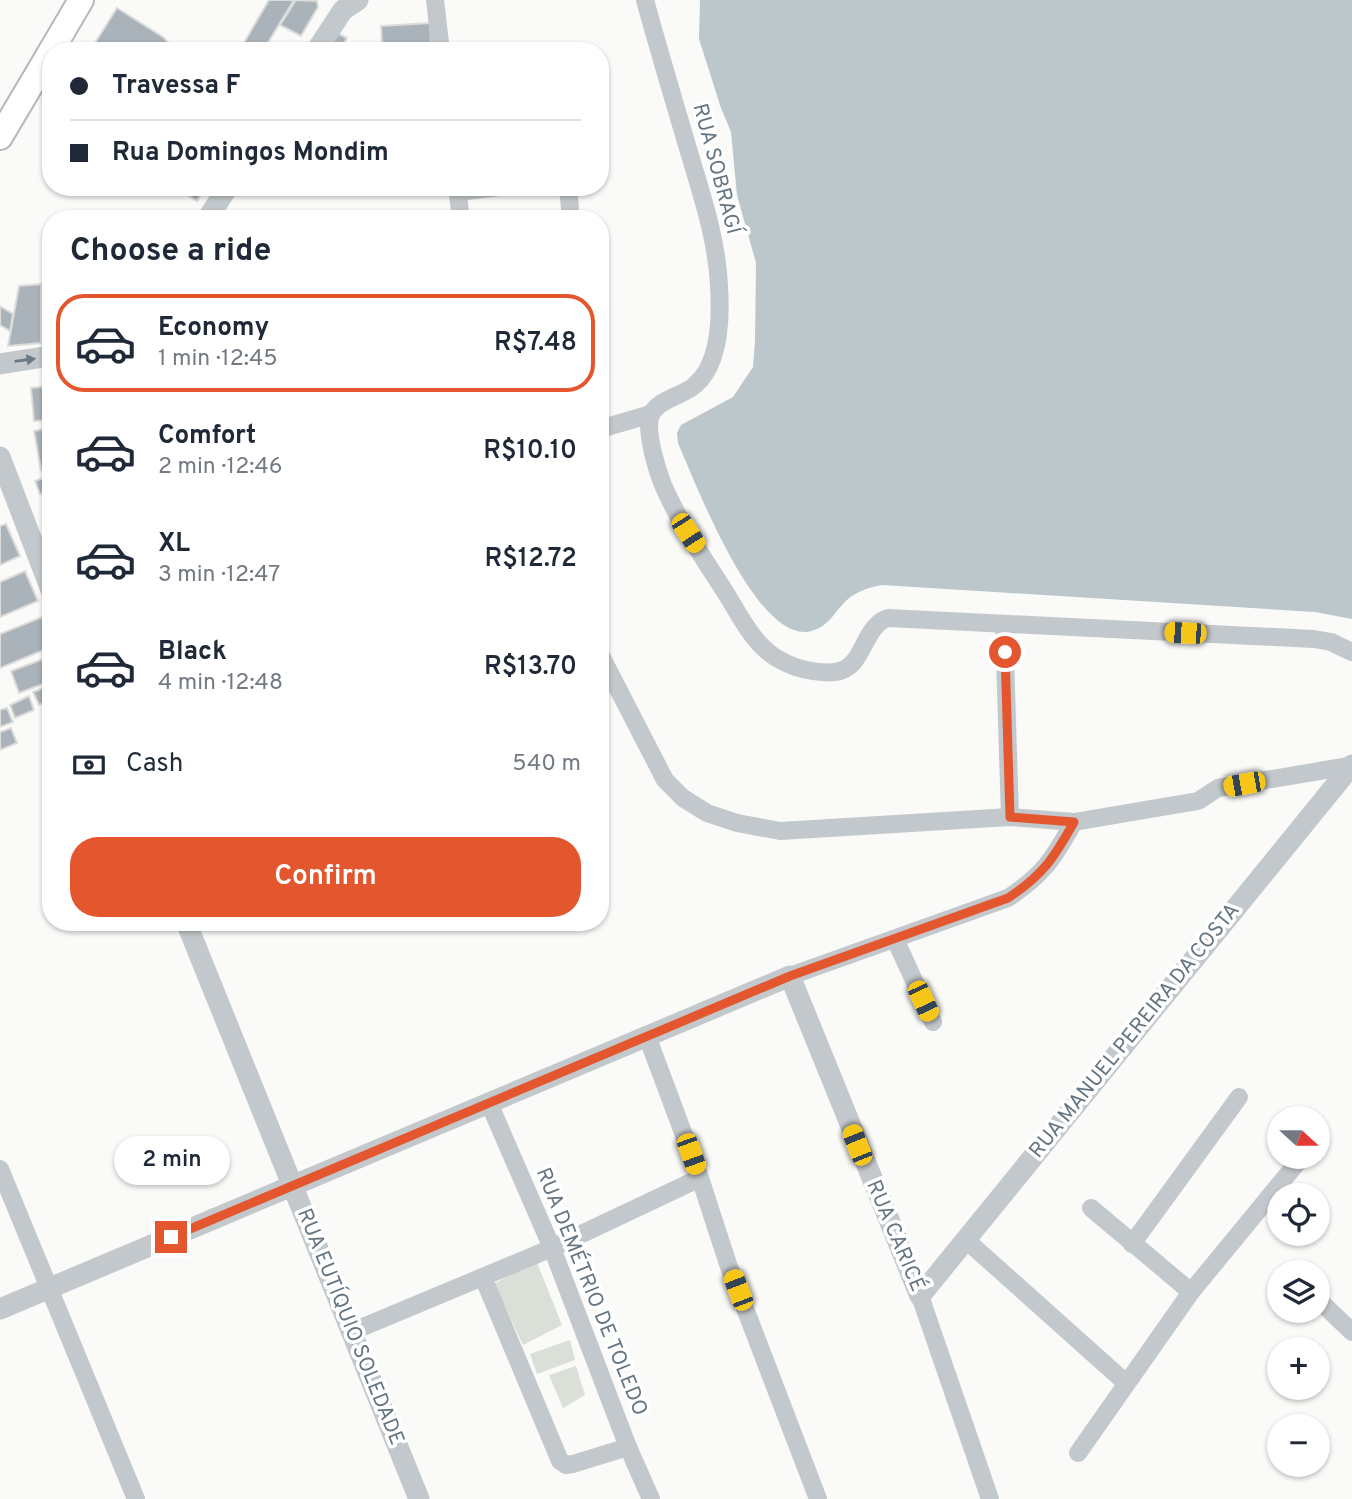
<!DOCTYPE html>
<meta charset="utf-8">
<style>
body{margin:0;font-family:Overpass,sans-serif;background:#f2f2f3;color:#1f2937;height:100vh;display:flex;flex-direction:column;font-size:26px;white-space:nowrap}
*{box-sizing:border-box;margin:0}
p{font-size:23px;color:#747a83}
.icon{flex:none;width:38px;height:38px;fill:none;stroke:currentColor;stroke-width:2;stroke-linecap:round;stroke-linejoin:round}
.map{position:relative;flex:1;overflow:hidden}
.details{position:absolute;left:42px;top:210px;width:567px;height:721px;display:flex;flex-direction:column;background:#fff;border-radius:28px;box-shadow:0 2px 5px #0004}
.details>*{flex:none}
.banner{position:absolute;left:42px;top:42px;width:567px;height:154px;border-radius:28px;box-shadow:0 2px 5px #0004;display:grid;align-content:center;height:154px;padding:0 28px;background:#fff}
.needle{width:46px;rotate:111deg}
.controls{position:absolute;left:1267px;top:1106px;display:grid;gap:14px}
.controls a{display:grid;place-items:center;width:63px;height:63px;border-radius:50%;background:#fff;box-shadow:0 2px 5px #0004;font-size:35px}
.end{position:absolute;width:32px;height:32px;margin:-16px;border:9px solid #e4572e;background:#fff;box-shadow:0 0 0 4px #fff}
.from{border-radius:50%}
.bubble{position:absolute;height:49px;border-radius:24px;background:#fff;box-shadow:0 2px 5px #0004;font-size:23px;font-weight:600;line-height:49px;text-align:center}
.car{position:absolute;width:21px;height:42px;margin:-21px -10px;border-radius:9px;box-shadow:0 0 5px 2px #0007;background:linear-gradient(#f5c518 24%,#345 0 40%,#f5c518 0 76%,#345 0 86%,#f5c518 0)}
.banner b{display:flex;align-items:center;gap:24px;height:66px;font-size:26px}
.banner b+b{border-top:2px solid #e0e1e3}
.banner i{width:18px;height:18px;background:#1f2937}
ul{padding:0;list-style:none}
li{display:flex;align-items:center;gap:21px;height:98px;margin:0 14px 10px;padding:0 14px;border:4px solid transparent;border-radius:28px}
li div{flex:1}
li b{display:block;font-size:26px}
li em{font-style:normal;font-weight:600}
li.on{border-color:#e4572e}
li>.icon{width:63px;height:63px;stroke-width:1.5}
h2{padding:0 28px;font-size:32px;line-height:84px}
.pay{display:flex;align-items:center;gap:18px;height:77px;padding:0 28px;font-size:26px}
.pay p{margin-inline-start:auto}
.primary-button{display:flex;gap:14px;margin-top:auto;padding:14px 28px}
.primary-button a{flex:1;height:80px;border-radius:28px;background:#e4572e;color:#fff;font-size:28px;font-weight:600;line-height:80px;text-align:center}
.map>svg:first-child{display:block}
.green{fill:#dadfd7}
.water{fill:#bbc7cb}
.building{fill:#aab3b9;stroke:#dcdcda;stroke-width:2}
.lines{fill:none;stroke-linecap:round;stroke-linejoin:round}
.secondary-casing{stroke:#b3babf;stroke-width:28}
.minor{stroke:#c3c8cc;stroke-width:18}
.tertiary{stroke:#c3c8cc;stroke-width:21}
.secondary{stroke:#fff;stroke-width:24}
.oneway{fill:#6a7a87}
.route{stroke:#e4572e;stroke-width:9}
.labels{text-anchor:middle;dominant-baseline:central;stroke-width:7;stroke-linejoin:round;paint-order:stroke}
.street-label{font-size:21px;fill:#657683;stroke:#fff}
</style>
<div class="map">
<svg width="1352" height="1499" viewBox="0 0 1352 1499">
<rect width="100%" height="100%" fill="#fafaf8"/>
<g class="green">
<path d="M 536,1260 L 562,1325 L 523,1345 L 494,1284 Z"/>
<path d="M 570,1340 L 575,1360 L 537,1374 L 530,1354 Z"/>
<path d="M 576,1366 L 585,1395 L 563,1408 L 549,1375 Z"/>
</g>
<path class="water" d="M 700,0 L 1352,0 L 1352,619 L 1315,612 L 882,585 C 871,587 861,590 852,596 C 835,608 830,629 807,632 C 754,637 696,484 678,443 L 677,433 L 681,425 L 733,397 L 753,367 L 755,340 L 756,263 L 737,195 L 731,132 L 721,108 L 699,39 Z"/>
<g class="building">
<path d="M 269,0 L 294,0 L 263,51 L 251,51 L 242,46 Z"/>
<path d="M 296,0 L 317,1 L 318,7 L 301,36 L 280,25 Z"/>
<path d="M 117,8 L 163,37 L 177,51 L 90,51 Z"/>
<path d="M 430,23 L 431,43 L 382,46 L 381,26 Z"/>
<path d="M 335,32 L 347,38 L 340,51 L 326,51 Z"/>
<path d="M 192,44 L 204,51 L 188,51 Z"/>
<path d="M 428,46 L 429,51 L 403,51 Z"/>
<path d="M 174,187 L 205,187 L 197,201 Z"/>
<path d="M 41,284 L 41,343 L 8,346 L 19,286 Z"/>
<path d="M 0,306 L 13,314 L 10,331 L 0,325 Z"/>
<path d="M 50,386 L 51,420 L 34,421 L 31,388 Z"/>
<path d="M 48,428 L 51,445 L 51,468 L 41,470 L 34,431 Z"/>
<path d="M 51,475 L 51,499 L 50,499 L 47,491 L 40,494 L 35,481 Z"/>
<path d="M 6,524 L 20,556 L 0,565 L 0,526 Z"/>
<path d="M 25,571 L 38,601 L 0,617 L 0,582 Z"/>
<path d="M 42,617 L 51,638 L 51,647 L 0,668 L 0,634 Z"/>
<path d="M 46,658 L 51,670 L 51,681 L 19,693 L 11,671 Z"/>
<path d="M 51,685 L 51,700 L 39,705 L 33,692 Z"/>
<path d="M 29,696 L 34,710 L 15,718 L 10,705 Z"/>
<path d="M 7,708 L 13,722 L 0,727 L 0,710 Z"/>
<path d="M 11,728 L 17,743 L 0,750 L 0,732 Z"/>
</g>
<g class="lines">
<defs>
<g id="secondary">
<path d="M 51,51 L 81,0"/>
<path d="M 0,137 L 51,51"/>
</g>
</defs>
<use href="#secondary" class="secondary-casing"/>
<g class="minor">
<path d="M 435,0 L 441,51"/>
<path d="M 645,0 C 659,51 674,101 689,152 C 702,196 717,240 719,286 C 721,317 720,364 695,385 C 682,397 655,399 650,418 C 646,434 657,470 663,485 C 680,524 704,559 727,595 C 740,616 753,643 775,657 C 792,668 815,674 835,672 C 865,669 862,626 888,618 L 1314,639 L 1331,642 L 1352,652"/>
<path d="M 457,187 L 461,219"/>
<path d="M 568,187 L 571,219"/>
<path d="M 458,192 L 500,187"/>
<path d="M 600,429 L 651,414"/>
<path d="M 1004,625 L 1010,817"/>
<path d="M 600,654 L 665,780 L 683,798 L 707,813 L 737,823 L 780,831 L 1010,817 L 1074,822 L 1198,801 L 1218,788 L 1349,766"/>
<path d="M 895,939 L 933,1022"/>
<path d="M 790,976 L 1008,898 C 1044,874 1053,859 1074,822"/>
<path d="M 647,1036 L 700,1178 L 728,1264 L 818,1499"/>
<path d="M 489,1103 L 552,1248 L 628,1447 L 651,1499"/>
<path d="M 1318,1137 L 1320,1134"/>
<path d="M 0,1169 L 136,1499"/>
<path d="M 1091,1208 L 1191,1292"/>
<path d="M 966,1240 L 1126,1383"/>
<path d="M 1132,1244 L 1239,1097"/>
<path d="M 483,1277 L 560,1461 L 566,1465 L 573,1464 L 628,1447"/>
<path d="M 920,1296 L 990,1499"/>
<path d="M 1324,1305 L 1352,1332"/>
<path d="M 351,1332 L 552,1248 L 700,1178"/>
<path d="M 1078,1453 L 1191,1292 L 1302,1157"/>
</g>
<g class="tertiary">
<path d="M 316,51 L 343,10 L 358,0"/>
<path d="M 207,219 L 228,187"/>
<path d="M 0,364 L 51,356"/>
<path d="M 0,457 L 51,590"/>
<path d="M 186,922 L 419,1499"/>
<path d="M 0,1309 L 790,976 L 920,1296 L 1352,765"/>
</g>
<use href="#secondary" class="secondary"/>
</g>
<defs><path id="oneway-solid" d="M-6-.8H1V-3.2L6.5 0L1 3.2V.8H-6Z" transform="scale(1.75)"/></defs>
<use class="oneway" href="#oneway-solid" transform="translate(25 360) rotate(-8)"/>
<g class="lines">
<path class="route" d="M 171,1237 L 790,976 L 1008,898 C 1043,875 1054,858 1074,822 L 1010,817 L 1005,652"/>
</g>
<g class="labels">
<g class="street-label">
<text transform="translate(716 169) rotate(75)">RUA SOBRAGÍ</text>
<text transform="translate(1135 1031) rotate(-51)">RUA MANUEL PEREIRA DA COSTA</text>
<text transform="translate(895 1236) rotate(67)">RUA CARICÉ</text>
<text transform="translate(591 1292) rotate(68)">RUA DEMÉTRIO DE TOLEDO</text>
<text transform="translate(350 1327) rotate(68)">RUA EUTÍQUIO SOLEDADE</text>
</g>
</g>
</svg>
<div class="controls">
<a><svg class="needle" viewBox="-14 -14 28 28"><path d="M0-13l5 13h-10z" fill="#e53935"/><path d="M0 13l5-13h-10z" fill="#747a83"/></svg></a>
<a><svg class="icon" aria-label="locate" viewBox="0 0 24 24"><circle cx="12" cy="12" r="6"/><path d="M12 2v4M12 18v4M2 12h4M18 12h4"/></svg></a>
<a><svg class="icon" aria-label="layers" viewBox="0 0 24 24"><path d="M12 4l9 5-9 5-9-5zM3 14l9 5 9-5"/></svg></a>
<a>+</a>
<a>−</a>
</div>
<i class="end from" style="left:1005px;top:652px"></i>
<i class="end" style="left:171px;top:1237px"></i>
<div class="bubble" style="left:114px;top:1136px;width:116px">2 min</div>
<i class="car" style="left:688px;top:533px;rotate:147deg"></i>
<i class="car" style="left:1185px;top:633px;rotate:272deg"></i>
<i class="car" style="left:1244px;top:784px;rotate:260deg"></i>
<i class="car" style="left:923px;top:1001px;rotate:155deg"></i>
<i class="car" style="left:857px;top:1145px;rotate:338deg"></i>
<i class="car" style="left:691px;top:1154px;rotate:160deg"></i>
<i class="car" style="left:738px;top:1290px;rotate:339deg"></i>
<div class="banner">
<b><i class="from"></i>Travessa F</b>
<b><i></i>Rua Domingos Mondim</b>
</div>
<section class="details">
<h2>Choose a ride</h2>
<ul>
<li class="on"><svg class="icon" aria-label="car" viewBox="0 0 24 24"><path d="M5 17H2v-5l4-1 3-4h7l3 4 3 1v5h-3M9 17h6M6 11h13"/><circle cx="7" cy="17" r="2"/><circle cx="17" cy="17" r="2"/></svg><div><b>Economy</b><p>1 min · 12:45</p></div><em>R$7.48</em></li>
<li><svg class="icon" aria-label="car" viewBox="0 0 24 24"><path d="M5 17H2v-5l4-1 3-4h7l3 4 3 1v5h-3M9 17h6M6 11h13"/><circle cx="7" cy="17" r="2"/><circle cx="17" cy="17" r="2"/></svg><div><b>Comfort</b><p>2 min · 12:46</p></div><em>R$10.10</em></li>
<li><svg class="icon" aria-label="car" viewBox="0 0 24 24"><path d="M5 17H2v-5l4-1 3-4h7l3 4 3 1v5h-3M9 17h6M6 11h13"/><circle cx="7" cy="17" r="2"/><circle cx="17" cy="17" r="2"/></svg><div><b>XL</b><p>3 min · 12:47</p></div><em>R$12.72</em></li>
<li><svg class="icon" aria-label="car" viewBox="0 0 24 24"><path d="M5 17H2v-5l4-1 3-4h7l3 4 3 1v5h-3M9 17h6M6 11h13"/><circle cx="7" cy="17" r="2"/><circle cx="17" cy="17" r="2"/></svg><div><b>Black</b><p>4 min · 12:48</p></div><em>R$13.70</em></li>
</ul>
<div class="pay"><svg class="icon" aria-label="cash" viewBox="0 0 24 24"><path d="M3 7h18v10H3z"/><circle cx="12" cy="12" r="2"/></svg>Cash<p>540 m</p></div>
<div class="primary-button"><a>Confirm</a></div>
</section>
</div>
